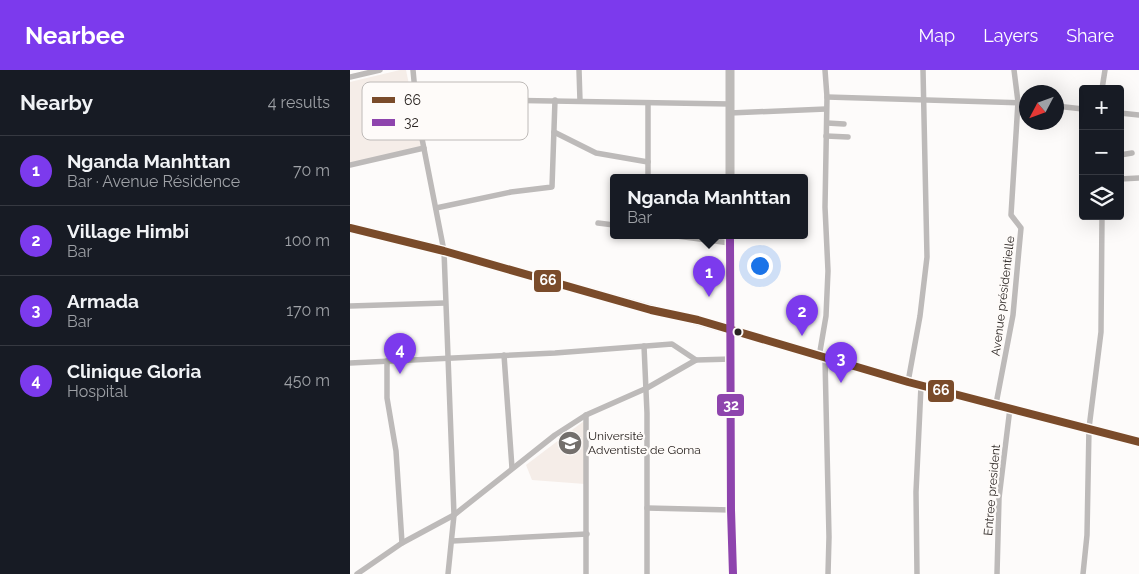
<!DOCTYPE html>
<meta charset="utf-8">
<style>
:root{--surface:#171b24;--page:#20242c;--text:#f1f3f6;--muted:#9ea1a6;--line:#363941;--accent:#7c3aed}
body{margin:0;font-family:Raleway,sans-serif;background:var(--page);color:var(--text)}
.controls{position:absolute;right:15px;top:15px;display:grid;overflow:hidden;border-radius:5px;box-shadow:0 5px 20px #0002}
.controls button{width:45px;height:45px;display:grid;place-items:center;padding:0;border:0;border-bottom:1px solid var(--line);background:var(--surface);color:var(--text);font:25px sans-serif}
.compass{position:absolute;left:669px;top:15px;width:45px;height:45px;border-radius:50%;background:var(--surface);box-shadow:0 5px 20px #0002;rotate:229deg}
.you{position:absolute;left:409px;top:195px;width:18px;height:18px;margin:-12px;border:4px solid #fff;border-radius:50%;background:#1a73e8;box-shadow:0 0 0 8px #1a73e833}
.badge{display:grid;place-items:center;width:32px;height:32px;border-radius:50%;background:var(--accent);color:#fff;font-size:16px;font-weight:700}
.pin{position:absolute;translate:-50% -41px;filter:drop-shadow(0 1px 2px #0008)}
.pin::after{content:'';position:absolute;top:26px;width:18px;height:15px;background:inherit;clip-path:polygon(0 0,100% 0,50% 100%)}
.popup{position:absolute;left:260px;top:104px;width:198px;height:65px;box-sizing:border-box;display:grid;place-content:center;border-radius:5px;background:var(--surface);filter:drop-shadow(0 1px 4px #0005);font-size:16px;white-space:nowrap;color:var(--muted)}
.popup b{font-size:19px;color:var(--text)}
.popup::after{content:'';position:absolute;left:50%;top:100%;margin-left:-10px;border:10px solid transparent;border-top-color:var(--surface)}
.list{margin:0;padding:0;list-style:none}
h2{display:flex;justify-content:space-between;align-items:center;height:65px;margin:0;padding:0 20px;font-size:21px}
h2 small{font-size:16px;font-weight:400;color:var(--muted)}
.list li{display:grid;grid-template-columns:32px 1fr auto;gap:15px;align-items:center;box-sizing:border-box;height:70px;padding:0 20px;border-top:1px solid var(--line)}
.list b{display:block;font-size:19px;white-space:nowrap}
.list p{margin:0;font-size:16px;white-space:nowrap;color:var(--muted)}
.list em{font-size:16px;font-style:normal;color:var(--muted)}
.icon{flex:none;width:28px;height:28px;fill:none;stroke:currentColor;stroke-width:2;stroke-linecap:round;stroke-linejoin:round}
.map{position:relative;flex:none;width:789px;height:504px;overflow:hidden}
header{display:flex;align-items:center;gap:30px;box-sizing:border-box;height:70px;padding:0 25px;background:var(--accent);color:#fff}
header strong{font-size:24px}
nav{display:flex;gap:28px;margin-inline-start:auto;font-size:18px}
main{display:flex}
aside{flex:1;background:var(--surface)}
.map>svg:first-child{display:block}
.built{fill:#f5ede8}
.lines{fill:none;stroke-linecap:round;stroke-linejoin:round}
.minor{stroke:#bdbab9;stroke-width:5.5}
.tertiary{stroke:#bdbab9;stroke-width:7}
.secondary{stroke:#bcbab9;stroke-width:8}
.trunk{stroke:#bdbab8;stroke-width:9}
.bus-1-casing{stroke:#fefbf9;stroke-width:11}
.bus-2-casing{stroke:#fefbf9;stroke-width:11}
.bus-1{stroke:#7a4b2a;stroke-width:8}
.bus-2{stroke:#8e44ad;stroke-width:8}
.bus-dot{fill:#292320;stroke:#fefbf9;stroke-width:2}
.labels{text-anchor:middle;stroke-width:4.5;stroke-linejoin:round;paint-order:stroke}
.street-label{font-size:12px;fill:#292320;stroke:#fefbf9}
.poi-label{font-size:12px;fill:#292320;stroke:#fefbf9;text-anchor:start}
.key{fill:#fefbf9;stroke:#bebab8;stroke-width:1}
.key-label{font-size:14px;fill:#292320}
.line-badge{stroke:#fefbf9;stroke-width:2}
.badge-label{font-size:14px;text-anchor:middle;font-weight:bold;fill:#fff}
</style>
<header>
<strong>Nearbee</strong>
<nav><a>Map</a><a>Layers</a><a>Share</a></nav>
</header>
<main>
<aside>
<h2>Nearby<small>4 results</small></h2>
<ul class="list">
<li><span class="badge">1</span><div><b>Nganda Manhttan</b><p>Bar · Avenue Résidence</p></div><em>70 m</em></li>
<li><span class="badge">2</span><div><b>Village Himbi</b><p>Bar</p></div><em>100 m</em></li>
<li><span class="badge">3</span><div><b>Armada</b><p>Bar</p></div><em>170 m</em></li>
<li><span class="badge">4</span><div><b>Clinique Gloria</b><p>Hospital</p></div><em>450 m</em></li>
</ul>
</aside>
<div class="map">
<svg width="789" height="504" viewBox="0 0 789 504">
<rect width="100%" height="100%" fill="#fdfbfa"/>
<g class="built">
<path d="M 50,0 L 56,0 L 72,77 L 0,93 L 0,12 Z"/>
<path d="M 234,351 L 235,414 L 182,410 L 176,395 Z"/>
</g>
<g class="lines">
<g class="minor">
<path d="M 63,0 L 67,43 L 94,181 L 104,445 L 98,504"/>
<path d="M 229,0 L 230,31"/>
<path d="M 0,7 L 30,0"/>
<path d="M 752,19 L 755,0"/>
<path d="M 477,27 L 676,33"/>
<path d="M 706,36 L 733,39"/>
<path d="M 67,43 L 150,30 L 380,34"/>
<path d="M 380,43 L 476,39"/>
<path d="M 770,43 L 789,45"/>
<path d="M 477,53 L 494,54"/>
<path d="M 204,62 L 246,83 L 298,92"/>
<path d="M 476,66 L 498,67"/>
<path d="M 770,85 L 782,83"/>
<path d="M 0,95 L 74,78"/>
<path d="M 298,108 L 298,33"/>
<path d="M 770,109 L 789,108"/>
<path d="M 86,138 L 161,122 L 202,117 L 205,30"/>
<path d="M 248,153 L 264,155"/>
<path d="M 327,166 L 380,173"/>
<path d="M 0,236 L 95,233"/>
<path d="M 294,276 L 297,343 L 297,504"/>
<path d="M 154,285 L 162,398"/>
<path d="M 469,287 L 476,246 L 478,201 L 475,137 L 477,27 L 475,0"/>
<path d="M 475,289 L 479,467 L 478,504"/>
<path d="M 37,291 L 37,328 L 46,381 L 52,473"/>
<path d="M 0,293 L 205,283 L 322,274 L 346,290"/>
<path d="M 558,312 L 570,246 L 577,187 L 573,0"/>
<path d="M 646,334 L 663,245 L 669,179 L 671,158 L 661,145 L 668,32 L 664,0"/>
<path d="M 236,345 L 236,504"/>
<path d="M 297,438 L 381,440"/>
<path d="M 102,471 L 237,464"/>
<path d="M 7,504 L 52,473 L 104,445 L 205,365 L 236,345 L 297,318 L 346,290 L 382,289"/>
<path d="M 567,504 L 566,422 L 571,316"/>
<path d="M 647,504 L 649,428 L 660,338"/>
<path d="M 733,504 L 737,465 L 739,358 L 751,262 L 752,146"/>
</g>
<path class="tertiary" d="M 382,261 L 558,312 L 789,372"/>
<path class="secondary" d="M 0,158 L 94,181 L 382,261"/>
<g class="trunk">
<path d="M 380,0 L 380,108"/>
<path d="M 380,166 L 381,440 L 383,504"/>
</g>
<g class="bus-1-casing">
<path id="bus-1" d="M 0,158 L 94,181 L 301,240 L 348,250 L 558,312 L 789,372"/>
</g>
<g class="bus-2-casing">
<path id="bus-2" d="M 380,166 L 381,440 L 383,504"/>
</g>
<use href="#bus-1" class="bus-1"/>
<use href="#bus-2" class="bus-2"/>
</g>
<defs>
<g id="university-disc" transform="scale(1.25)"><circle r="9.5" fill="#736f6c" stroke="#fefbf9"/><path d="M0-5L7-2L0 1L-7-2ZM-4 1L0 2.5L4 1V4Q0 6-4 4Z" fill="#fff"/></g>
</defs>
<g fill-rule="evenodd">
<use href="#university-disc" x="220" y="373"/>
</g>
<circle class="bus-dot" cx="388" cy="262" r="4.5"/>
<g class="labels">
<g class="street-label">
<text transform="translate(653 226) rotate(-83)" y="4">Avenue présidentielle</text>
<text transform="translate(642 420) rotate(-85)" y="4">Entree president</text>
</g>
<g class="poi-label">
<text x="238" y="370">Université<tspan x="238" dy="14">Adventiste de Goma</tspan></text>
</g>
</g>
<rect x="12" y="12" width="166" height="58" rx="8" class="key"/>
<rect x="22" y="27" width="23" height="6" fill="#7a4b2a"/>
<rect x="22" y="49" width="23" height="7" fill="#8e44ad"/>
<g class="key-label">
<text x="54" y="35">66</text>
<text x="54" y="57">32</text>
</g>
<g class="line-badge">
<rect x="183" y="199" width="29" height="24" rx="5" fill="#7a4b2a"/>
<rect x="577" y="309" width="28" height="24" rx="5" fill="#7a4b2a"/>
<rect x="366" y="323" width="29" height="24" rx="5" fill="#8e44ad"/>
</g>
<g class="badge-label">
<text x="198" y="215">66</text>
<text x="591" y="325">66</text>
<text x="381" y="340">32</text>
</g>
</svg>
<div class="controls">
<button>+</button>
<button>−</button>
<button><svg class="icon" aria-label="layers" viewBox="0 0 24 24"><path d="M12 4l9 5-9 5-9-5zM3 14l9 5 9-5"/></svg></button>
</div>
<svg class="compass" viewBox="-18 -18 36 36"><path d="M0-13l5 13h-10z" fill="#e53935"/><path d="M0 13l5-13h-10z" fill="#9ea1a6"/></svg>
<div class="you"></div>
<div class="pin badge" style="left:359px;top:227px">1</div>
<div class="popup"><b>Nganda Manhttan</b>Bar</div>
<div class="pin badge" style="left:452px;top:266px">2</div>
<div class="pin badge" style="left:491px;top:313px">3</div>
<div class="pin badge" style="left:50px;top:304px">4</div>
</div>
</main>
